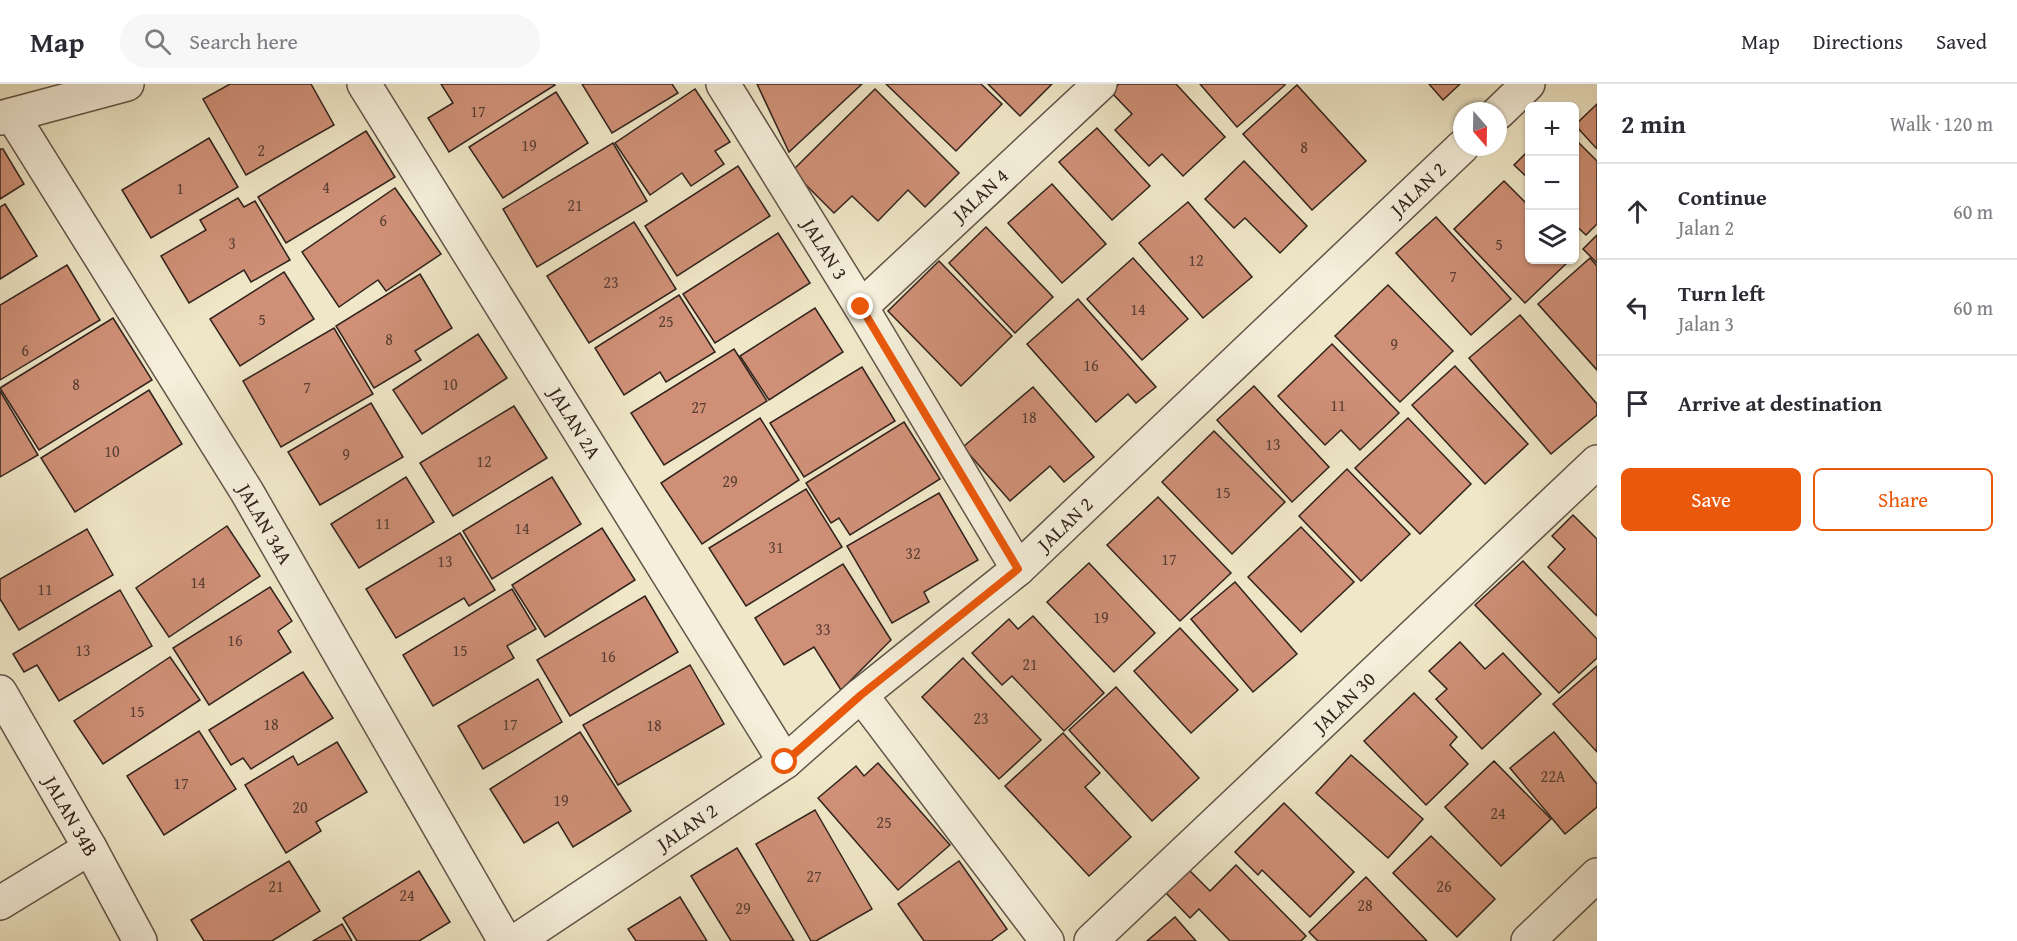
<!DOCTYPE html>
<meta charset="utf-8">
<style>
:root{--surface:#fff;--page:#f7f7f7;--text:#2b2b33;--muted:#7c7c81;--line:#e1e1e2;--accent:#ea580c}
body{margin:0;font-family:"Gentium Book Plus",serif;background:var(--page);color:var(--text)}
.controls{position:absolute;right:18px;top:18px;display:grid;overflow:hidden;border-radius:9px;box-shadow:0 2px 4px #0004}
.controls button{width:54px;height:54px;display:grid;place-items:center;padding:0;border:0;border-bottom:2px solid var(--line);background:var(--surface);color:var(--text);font:30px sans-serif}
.compass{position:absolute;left:1453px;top:18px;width:54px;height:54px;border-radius:50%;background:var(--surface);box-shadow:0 2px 4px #0004;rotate:160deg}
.stop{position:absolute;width:18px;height:18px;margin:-14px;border:4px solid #ea580c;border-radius:50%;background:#fff}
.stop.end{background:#ea580c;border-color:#fff;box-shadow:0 2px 6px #0008}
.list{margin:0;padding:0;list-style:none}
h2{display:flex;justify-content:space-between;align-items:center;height:78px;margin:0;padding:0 24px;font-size:26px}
h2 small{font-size:20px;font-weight:400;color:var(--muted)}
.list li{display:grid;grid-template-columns:39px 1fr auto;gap:18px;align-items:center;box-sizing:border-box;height:96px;padding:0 24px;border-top:2px solid var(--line)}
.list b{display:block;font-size:22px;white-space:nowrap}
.list p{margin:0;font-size:20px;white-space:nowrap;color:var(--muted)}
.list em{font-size:20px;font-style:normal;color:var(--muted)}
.actions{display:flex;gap:12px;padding:18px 24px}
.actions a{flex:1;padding:14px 0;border:2px solid var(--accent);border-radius:9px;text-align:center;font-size:21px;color:var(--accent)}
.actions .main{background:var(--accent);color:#fff}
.icon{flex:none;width:33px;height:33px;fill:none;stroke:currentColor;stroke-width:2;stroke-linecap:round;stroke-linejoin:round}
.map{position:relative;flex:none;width:1597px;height:857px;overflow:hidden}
header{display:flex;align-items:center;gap:36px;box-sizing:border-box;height:84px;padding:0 30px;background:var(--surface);border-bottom:2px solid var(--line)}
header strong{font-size:28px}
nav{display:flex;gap:33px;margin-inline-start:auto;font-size:21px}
.search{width:420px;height:54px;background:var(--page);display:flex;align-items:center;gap:15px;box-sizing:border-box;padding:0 21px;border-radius:33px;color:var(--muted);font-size:22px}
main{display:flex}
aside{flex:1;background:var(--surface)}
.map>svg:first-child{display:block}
.building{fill:#cf9077;stroke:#32231d;stroke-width:1.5}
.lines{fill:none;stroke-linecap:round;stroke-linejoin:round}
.minor-casing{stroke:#615448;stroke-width:36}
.minor{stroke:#f5efdb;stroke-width:33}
.route{stroke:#ea580c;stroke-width:8}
.labels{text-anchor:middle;stroke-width:5;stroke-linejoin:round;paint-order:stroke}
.number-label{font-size:16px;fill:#593e34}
.street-label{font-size:20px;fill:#32231d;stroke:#f5efdb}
</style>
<header>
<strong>Map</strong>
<div class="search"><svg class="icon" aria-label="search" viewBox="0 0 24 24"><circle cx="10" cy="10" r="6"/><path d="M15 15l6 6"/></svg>Search here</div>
<nav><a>Map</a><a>Directions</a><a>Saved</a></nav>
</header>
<main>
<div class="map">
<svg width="1597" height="857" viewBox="0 0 1597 857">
<rect width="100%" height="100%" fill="#efe7c7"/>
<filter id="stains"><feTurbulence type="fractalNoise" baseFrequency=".00333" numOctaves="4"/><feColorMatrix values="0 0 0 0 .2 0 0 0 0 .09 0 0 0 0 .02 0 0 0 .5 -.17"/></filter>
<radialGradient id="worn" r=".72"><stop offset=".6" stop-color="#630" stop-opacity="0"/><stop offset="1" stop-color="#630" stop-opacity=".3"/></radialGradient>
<g class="building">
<path d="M 230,0 L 311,0 L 334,41 L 246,91 L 203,15 Z"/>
<path d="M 441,0 L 554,0 L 555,1 L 449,68 L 428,34 L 453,19 Z"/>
<path d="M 582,0 L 672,0 L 678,9 L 612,49 Z"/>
<path d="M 757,0 L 862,0 L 789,68 Z"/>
<path d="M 886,0 L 981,0 L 1002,20 L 956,67 Z"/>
<path d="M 988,0 L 1052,0 L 1020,32 Z"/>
<path d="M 1119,0 L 1176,0 L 1225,53 L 1183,92 L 1162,70 L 1149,82 L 1115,46 L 1132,30 L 1111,8 Z"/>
<path d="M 1200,0 L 1285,0 L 1285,1 L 1237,43 Z"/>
<path d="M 1429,0 L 1460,0 L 1443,16 Z"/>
<path d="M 1297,1 L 1366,77 L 1312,126 L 1243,50 Z"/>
<path d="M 695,5 L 730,58 L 715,67 L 724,80 L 691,102 L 682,89 L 650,111 L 615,59 Z"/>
<path d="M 875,5 L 959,89 L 925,123 L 908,106 L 878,137 L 852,112 L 834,129 L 792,87 Z"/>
<path d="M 556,8 L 588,59 L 503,114 L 469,63 Z"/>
<path d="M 1597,20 L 1597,65 L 1575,41 Z"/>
<path d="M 1097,44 L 1150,102 L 1112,136 L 1059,78 Z"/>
<path d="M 366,47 L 395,93 L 286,159 L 258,113 Z"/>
<path d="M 209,54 L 238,103 L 151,154 L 122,106 Z"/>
<path d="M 1574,54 L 1597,77 L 1597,140 L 1586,151 L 1574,140 Z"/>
<path d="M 613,59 L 647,117 L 537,183 L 503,125 Z"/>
<path d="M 0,65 L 3,65 L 24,100 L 0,115 Z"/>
<path d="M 1530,65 L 1530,96 L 1514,81 Z"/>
<path d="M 1244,77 L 1307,142 L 1280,169 L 1245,134 L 1234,144 L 1205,115 Z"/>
<path d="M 738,82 L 770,132 L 677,192 L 645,142 Z"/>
<path d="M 1504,97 L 1530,123 L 1530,176 L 1570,176 L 1525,219 L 1454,145 Z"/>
<path d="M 1052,100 L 1106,160 L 1062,199 L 1008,139 Z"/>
<path d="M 395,104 L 441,170 L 386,207 L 378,196 L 339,223 L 302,168 Z"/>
<path d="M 238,114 L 244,123 L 255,117 L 290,176 L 251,198 L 244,186 L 189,219 L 161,172 L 206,146 L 200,136 Z"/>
<path d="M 1188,118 L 1252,193 L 1203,234 L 1139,159 Z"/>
<path d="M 5,120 L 37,172 L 0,195 L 0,123 Z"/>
<path d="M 1436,133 L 1511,215 L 1471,251 L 1396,169 Z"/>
<path d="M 634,138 L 676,205 L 589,259 L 547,192 Z"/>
<path d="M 986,143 L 1053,213 L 1015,249 L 949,179 Z"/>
<path d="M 778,149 L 810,199 L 715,259 L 683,210 Z"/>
<path d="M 1597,151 L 1597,179 L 1583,165 Z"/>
<path d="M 1133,174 L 1188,235 L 1142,276 L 1087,215 Z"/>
<path d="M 1590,174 L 1597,182 L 1597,286 L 1538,220 Z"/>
<path d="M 939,177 L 1012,252 L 961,302 L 888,227 Z"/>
<path d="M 67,181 L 100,236 L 0,296 L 0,221 Z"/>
<path d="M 284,188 L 314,235 L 240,282 L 210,235 Z"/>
<path d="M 420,190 L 452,244 L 415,267 L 421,276 L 374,304 L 336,242 Z"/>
<path d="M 1388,201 L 1453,267 L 1400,318 L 1335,252 Z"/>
<path d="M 679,211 L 715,268 L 666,298 L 660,288 L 624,311 L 595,264 Z"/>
<path d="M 1078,215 L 1156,303 L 1136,319 L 1128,310 L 1096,338 L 1027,260 Z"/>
<path d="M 815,224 L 843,268 L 769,316 L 740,272 Z"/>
<path d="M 1520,231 L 1597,320 L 1597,331 L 1551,370 L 1469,274 Z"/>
<path d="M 113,234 L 152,296 L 39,366 L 0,304 Z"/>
<path d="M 334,244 L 373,310 L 281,363 L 243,297 Z"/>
<path d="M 478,250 L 507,294 L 422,350 L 393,306 Z"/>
<path d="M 1332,260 L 1399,329 L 1360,366 L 1341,346 L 1325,361 L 1278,312 Z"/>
<path d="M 734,265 L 767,317 L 664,381 L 631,329 Z"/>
<path d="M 1455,282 L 1528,360 L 1485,400 L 1412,321 Z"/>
<path d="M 862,283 L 895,337 L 804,393 L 770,339 Z"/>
<path d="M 1254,302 L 1329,383 L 1292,418 L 1217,336 Z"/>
<path d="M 1033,303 L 1094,373 L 1064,398 L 1050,382 L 1010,417 L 963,363 Z"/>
<path d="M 149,306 L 182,360 L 75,428 L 41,374 Z"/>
<path d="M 0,307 L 38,371 L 0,393 Z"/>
<path d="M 371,319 L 403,373 L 320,421 L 288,368 Z"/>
<path d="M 514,322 L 547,374 L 453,432 L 420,379 Z"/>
<path d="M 760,334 L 799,396 L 702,460 L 661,399 Z"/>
<path d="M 1408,334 L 1471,400 L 1420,450 L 1355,384 Z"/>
<path d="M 904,338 L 940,395 L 850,451 L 839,434 L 831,439 L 806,399 Z"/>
<path d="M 1214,347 L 1285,418 L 1232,470 L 1162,398 Z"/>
<path d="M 1347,385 L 1410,450 L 1361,497 L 1299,432 Z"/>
<path d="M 406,393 L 434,438 L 359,484 L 331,440 Z"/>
<path d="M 552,393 L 581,440 L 492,495 L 463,447 Z"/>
<path d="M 806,405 L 842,463 L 746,522 L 709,464 Z"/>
<path d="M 939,409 L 978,476 L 924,508 L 929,518 L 892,539 L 847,462 Z"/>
<path d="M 1158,413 L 1231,489 L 1180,537 L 1107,461 Z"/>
<path d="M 1573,431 L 1597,455 L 1597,532 L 1548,483 L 1565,465 L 1552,452 Z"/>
<path d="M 227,442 L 260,492 L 169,553 L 136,504 Z"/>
<path d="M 1301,443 L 1354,498 L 1301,548 L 1248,493 Z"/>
<path d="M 602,444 L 635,496 L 545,553 L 512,501 Z"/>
<path d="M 87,445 L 113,491 L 19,546 L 0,515 L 0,495 Z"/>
<path d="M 460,449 L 495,506 L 469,522 L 464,514 L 396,554 L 366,505 Z"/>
<path d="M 1523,477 L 1597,555 L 1597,574 L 1559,609 L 1475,521 Z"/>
<path d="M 1089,479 L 1155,549 L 1114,588 L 1047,518 Z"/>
<path d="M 843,480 L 891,556 L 841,606 L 814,563 L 784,581 L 755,534 Z"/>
<path d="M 1235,498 L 1297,570 L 1253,608 L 1191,535 Z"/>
<path d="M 270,503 L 292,537 L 278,547 L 291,568 L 209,621 L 173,564 Z"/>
<path d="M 512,505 L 536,545 L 507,562 L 514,574 L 433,622 L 403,571 Z"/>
<path d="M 120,506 L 152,562 L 59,617 L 37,581 L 24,588 L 13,570 Z"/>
<path d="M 645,512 L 678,568 L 570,632 L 537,576 Z"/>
<path d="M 1033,532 L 1104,609 L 1064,647 L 1012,592 L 1002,601 L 972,569 L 1009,535 L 1018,545 Z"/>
<path d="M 1180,544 L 1238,606 L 1191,649 L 1134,587 Z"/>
<path d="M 1460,558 L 1485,585 L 1503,569 L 1541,610 L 1482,665 L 1436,615 L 1447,605 L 1429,587 Z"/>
<path d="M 170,573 L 200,616 L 103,680 L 74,637 Z"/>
<path d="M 963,574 L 1041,656 L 999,695 L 922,613 Z"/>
<path d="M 690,581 L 724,640 L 618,701 L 583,641 Z"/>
<path d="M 1597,582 L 1597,668 L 1553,620 Z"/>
<path d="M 303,588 L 333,634 L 251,685 L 243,674 L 231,681 L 209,646 Z"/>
<path d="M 538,595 L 562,638 L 483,685 L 458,642 Z"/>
<path d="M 1116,603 L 1199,694 L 1152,737 L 1069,646 Z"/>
<path d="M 1414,609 L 1457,653 L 1450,661 L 1468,680 L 1426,721 L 1364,657 Z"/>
<path d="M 199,647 L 236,705 L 164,751 L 127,692 Z"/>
<path d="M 580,648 L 631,727 L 573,763 L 558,738 L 524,759 L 490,705 Z"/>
<path d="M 1554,648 L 1597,700 L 1597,723 L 1565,750 L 1510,684 Z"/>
<path d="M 1063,649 L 1100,689 L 1085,703 L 1131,753 L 1089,792 L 1005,702 Z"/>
<path d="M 337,658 L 367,708 L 316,738 L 321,747 L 286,769 L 245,701 L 293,672 L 298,681 Z"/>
<path d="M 1351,671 L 1423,735 L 1388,774 L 1316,709 Z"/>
<path d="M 1494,677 L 1551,735 L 1501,782 L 1445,723 Z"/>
<path d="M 878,679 L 950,761 L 898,806 L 818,714 L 856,682 L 864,692 Z"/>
<path d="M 1284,719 L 1354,788 L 1310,833 L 1262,786 L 1258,791 L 1235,768 Z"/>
<path d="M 815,726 L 872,825 L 816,857 L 811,857 L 756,760 Z"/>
<path d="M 1431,752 L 1495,815 L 1457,853 L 1393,789 Z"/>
<path d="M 737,764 L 794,857 L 731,857 L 691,792 Z"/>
<path d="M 289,777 L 320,827 L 272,857 L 204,857 L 191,836 Z"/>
<path d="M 959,777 L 1007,845 L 991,857 L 924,857 L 898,820 Z"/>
<path d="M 1236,781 L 1306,852 L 1301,857 L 1230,857 L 1199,825 L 1190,834 L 1166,809 L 1189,786 L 1210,807 Z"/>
<path d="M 419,787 L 450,838 L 419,857 L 357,857 L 343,834 Z"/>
<path d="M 1366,793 L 1427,857 L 1318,857 L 1309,848 Z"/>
<path d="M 680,813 L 707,857 L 636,857 L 628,845 Z"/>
<path d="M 1175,833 L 1196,857 L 1147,857 Z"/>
<path d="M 342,840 L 352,857 L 313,857 Z"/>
</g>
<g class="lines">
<g class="minor-casing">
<g id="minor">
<path d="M 364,0 L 785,678"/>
<path d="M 723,0 L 861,223 L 1018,485"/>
<path d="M 1498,29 L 1528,0"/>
<path d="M 12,31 L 247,408 L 505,857"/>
<path d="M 0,34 L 127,0"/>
<path d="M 861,223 L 1100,0"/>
<path d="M 0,608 L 90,764 L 140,857"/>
<path d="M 861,611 L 1047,857"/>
<path d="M 0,819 L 90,764"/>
<path d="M 516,857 L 785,678 L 861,611 L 1018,485 L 1462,63"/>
<path d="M 1091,857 L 1597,378"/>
<path d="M 1528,857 L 1597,791"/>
</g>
</g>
<use href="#minor" class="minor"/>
</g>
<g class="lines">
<path class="route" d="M 785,678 L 861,611 L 1018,485 L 861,223"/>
</g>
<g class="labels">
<g class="number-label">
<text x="478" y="33">17</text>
<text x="529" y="67">19</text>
<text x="1304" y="69">8</text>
<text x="261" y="72">2</text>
<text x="326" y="109">4</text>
<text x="180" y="110">1</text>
<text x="575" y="127">21</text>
<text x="383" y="142">6</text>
<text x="232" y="165">3</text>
<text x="1499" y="166">5</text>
<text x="1196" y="182">12</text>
<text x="1453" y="198">7</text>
<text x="611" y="204">23</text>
<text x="1138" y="231">14</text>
<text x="262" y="241">5</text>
<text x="666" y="243">25</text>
<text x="389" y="261">8</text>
<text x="1394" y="266">9</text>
<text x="25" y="272">6</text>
<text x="1091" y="287">16</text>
<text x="76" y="306">8</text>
<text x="450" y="306">10</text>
<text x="307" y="309">7</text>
<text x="1338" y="327">11</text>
<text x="699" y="329">27</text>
<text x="1029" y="339">18</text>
<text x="1273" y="366">13</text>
<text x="112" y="373">10</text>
<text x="346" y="376">9</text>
<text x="484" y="383">12</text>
<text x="730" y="403">29</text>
<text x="1223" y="414">15</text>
<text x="383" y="445">11</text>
<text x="522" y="450">14</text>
<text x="776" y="469">31</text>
<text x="913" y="475">32</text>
<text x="1169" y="481">17</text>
<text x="445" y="483">13</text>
<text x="198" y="504">14</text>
<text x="45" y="511">11</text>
<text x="1101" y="539">19</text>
<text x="823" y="551">33</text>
<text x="235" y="562">16</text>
<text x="83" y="572">13</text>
<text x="460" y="572">15</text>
<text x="608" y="578">16</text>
<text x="1030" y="586">21</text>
<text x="137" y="633">15</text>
<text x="981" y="640">23</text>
<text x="271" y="646">18</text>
<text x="510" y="646">17</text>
<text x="654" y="647">18</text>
<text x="1553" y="698">22A</text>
<text x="181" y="705">17</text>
<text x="561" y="722">19</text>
<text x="300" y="729">20</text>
<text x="1498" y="735">24</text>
<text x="884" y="744">25</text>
<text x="814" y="798">27</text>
<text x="276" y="808">21</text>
<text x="1444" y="808">26</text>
<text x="407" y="817">24</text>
<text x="1365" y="827">28</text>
<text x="743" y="830">29</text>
</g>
<g class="street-label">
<text transform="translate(1418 105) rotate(-44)" y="7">JALAN 2</text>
<text transform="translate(980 111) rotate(-43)" y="7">JALAN 4</text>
<text transform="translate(825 165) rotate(58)" y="7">JALAN 3</text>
<text transform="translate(575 339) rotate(58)" y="7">JALAN 2A</text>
<text transform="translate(265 440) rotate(60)" y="7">JALAN 34A</text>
<text transform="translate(1065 440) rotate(-44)" y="7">JALAN 2</text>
<text transform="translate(1344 618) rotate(-44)" y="7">JALAN 30</text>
<text transform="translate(71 732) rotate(60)" y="7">JALAN 34B</text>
<text transform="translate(687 743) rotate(-34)" y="7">JALAN 2</text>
</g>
</g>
<rect width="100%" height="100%" filter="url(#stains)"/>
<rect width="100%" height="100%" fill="url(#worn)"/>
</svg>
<div class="controls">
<button>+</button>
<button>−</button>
<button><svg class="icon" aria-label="layers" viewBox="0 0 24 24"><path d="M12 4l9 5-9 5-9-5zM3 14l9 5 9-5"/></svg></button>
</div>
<svg class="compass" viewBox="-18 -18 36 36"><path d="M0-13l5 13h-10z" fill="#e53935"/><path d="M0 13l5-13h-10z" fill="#7c7c81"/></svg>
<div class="stop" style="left:785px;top:678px"></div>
<div class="stop end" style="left:861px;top:223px"></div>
</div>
<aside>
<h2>2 min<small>Walk · 120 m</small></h2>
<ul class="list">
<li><svg class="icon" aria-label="ahead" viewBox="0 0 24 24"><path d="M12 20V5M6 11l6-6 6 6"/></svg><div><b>Continue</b><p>Jalan 2</p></div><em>60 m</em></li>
<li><svg class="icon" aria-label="left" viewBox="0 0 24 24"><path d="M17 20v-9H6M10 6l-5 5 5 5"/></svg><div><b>Turn left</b><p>Jalan 3</p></div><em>60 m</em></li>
<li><svg class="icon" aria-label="arrive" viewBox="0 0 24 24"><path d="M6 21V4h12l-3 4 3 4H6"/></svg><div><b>Arrive at destination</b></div></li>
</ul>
<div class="actions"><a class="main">Save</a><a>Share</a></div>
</aside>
</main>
